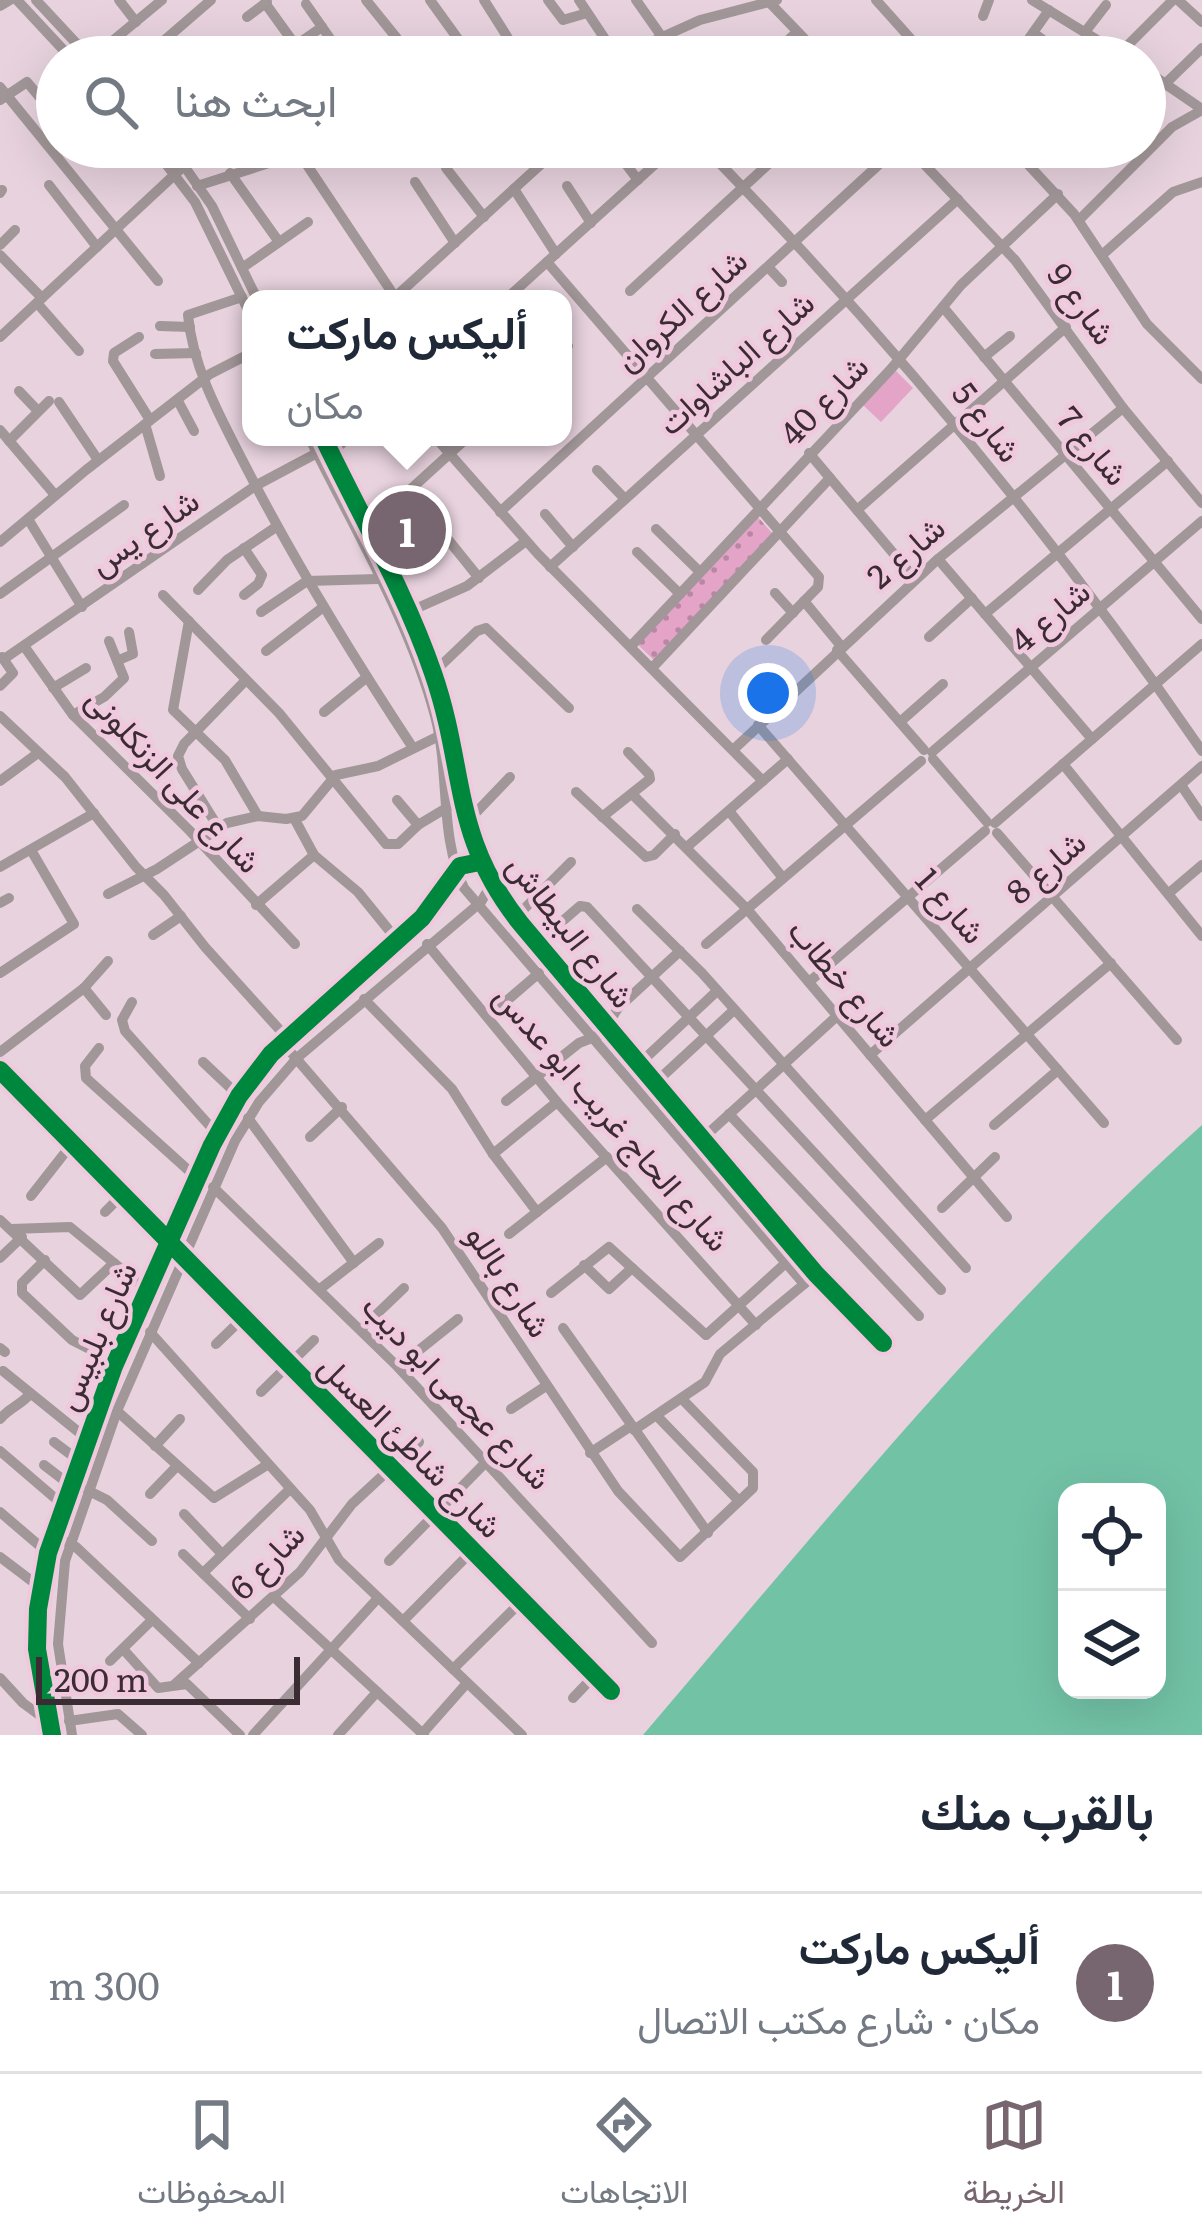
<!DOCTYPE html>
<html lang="ar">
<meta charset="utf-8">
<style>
:root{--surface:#fff;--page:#f6f6f7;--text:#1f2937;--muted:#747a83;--line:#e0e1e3;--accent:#77666f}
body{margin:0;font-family:Literata,Vazirmatn,serif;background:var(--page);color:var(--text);direction:rtl}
.controls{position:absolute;right:36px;bottom:36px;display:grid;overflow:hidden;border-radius:24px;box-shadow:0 12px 48px #0002}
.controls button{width:108px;height:108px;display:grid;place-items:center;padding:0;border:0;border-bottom:3px solid var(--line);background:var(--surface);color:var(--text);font:60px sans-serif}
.scale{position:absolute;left:36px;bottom:30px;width:264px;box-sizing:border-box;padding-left:12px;border:6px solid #3b2c34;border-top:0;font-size:33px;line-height:42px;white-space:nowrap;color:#3b2c34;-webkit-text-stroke:9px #f0c9de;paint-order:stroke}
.you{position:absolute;left:768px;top:693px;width:42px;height:42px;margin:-30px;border:9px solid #fff;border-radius:50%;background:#1a73e8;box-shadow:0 0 0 18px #1a73e833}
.badge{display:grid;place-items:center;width:78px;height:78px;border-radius:50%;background:var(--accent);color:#fff;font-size:39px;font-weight:700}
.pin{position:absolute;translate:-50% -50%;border:6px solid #fff;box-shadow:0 3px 12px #0006}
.popup{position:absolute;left:242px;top:290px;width:330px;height:156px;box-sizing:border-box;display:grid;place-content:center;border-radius:24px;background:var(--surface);filter:drop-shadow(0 3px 9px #0005);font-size:39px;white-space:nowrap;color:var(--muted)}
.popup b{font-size:45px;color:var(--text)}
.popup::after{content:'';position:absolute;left:50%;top:100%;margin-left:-24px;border:24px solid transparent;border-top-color:var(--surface)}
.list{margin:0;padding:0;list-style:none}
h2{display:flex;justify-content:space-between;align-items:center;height:156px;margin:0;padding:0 48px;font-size:51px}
h2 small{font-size:39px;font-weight:400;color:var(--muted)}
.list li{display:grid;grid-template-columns:78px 1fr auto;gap:36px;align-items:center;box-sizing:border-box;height:180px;padding:0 48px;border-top:3px solid var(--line)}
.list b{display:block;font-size:45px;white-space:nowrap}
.list p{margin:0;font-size:39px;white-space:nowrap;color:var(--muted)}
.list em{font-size:39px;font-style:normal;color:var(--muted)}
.icon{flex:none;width:66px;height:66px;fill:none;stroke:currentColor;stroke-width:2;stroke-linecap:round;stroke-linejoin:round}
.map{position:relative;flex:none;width:1202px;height:1735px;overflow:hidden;direction:ltr}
.search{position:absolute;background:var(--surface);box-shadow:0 12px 48px #0002;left:36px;right:36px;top:36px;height:132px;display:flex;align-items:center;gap:30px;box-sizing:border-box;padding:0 42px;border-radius:66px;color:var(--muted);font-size:45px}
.sheet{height:336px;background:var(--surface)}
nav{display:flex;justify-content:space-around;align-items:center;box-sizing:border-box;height:168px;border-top:3px solid var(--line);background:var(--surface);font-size:33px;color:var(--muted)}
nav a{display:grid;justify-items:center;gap:6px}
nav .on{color:var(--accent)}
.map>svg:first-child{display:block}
.grass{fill:url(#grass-dots)}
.pitch{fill:#e3a4c8}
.water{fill:#72c2a6;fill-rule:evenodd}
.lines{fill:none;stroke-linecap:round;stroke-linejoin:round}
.street{stroke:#a19698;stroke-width:10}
.cycleway-casing{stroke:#f0c9de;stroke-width:26}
.cycleway{stroke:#00873e;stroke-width:18}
.labels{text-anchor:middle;stroke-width:9;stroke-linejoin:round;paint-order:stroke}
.street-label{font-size:33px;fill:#3b2c34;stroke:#f0c9de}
</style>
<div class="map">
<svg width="1202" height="1735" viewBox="0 0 1202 1735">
<defs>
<pattern id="grass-dots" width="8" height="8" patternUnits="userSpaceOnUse" patternTransform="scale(3)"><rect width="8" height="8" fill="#e3a4c8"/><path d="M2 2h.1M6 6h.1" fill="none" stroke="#b986a3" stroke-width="1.8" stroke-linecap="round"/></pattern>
</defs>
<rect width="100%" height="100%" fill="#e7d2dd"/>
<path class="grass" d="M 756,515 L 773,534 L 655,661 L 637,644 Z"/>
<path class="pitch" d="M 896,371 L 913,388 L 881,422 L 863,405 Z"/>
<path class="water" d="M 1202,1125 L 1202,1735 L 643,1735 C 822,1526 996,1309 1202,1125 ZM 1067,1492 L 1157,1492 L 1157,1690 L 1067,1690 Z"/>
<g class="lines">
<g class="street">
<path d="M 17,0 L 70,57"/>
<path d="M 36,0 L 89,57"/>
<path d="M 119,0 L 136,22"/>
<path d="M 366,0 L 412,57"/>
<path d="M 430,0 L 471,57"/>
<path d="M 484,0 L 520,57"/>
<path d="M 548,0 L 563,20 L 587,13"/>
<path d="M 579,0 L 617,57"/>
<path d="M 636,0 L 662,37"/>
<path d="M 876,0 L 927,57"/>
<path d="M 1032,0 L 1125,57"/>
<path d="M 1178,0 L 1202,22"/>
<path d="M 769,2 L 822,57"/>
<path d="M 265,3 L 304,57"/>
<path d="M 306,4 L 336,47 L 328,57"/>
<path d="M 0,6 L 10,0"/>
<path d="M 983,16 L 989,0"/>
<path d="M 247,17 L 267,2"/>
<path d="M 1085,32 L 1106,5"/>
<path d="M 1035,34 L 1067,57"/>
<path d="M 296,45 L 322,27"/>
<path d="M 1119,54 L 1173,0"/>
<path d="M 93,57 L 162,0"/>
<path d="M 145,57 L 211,0"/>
<path d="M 618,57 L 700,20 L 777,0"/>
<path d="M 770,57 L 797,32"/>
<path d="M 1016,57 L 1049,10"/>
<path d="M 1145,70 L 1202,109"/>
<path d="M 1166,83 L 1202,48"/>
<path d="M 0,87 L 158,281"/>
<path d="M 0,100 L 27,82 L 57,118"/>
<path d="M 113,147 L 123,156 L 136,147"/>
<path d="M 153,147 L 195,202 L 251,316"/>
<path d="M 171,147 L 212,206 L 257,299"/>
<path d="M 241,147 L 254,166"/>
<path d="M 363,147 L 375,163"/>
<path d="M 613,147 L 638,180"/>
<path d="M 704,147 C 886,334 1054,535 1202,751"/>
<path d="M 757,147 L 771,162"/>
<path d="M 908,147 L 1015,260 L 1123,408 L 1202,503"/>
<path d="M 1012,147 L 1074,214 L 1147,324 L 1202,379"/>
<path d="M 299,153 L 395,297"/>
<path d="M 446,168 L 484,217"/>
<path d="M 230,173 L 279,242"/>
<path d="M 415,182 L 455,243"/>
<path d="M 49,185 L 97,247"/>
<path d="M 197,186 L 319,147"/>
<path d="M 567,186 L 591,223"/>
<path d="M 514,189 L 556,254"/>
<path d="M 0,193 L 2,190"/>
<path d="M 1079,220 L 1172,127 L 1202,110"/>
<path d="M 0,245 L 15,230"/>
<path d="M 0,255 L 42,298"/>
<path d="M 1102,255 L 1173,192 L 1202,182"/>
<path d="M 547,262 L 819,577 L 818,587 L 766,640"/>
<path d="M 768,267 L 782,282"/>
<path d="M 242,268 L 308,222"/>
<path d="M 630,291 L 787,147"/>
<path d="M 242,297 L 188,315 C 193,370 222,420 247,469 C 297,566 353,657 413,748"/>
<path d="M 393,299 L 560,147"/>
<path d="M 506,299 L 674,147"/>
<path d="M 37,303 L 79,351"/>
<path d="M 943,307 L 1202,619"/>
<path d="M 160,326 L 190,327"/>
<path d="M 0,337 L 185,165"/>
<path d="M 139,337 L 114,353 L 113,361 L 150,420"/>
<path d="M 563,350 L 568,346"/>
<path d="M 155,354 L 196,353"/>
<path d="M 984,357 L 1010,336"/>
<path d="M 19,391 L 38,411"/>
<path d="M 178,401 L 194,431"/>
<path d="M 59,402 L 98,460"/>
<path d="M 145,424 L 160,476"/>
<path d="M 0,430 L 55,495"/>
<path d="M 309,437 C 352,525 410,621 435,716 C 450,771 439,836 464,888 L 804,1284"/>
<path d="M 323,437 C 360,515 405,591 433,673 C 467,771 450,835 521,924 L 816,1274 L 883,1343"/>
<path d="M 435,437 L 538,554 L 763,781"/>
<path d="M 9,441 L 49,401"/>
<path d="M 331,453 L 349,437"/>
<path d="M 809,453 L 915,579"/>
<path d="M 597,470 L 625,499"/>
<path d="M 409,491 L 479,578"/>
<path d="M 857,510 L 1066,327"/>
<path d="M 500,512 L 898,147"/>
<path d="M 545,514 L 573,547"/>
<path d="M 28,519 L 82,607"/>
<path d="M 367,529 L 468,437"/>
<path d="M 656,529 L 700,572"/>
<path d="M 0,542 L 86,470 L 210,374 L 251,353"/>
<path d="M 637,552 L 680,594"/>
<path d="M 938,559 L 1092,739"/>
<path d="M 550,567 L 958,199"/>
<path d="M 198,590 L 227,560 L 276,527"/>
<path d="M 775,593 L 793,613"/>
<path d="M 0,594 L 124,505"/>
<path d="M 163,595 L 279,713 L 386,844 L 398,844 L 418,825 L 448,807"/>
<path d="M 244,595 L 258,584 L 262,575 L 244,548"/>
<path d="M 804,601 L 841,646"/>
<path d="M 261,612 L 307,581 L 378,579"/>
<path d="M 406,613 L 467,586 L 526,541"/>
<path d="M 985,614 L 1168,461"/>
<path d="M 189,621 L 173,710 L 225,760 L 258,816"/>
<path d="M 929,637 L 972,598"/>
<path d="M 632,645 L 891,369 L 961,285 L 1058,194"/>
<path d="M 24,646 L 73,715 L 190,831 L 295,944"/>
<path d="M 837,650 L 924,750"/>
<path d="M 266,651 L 322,608"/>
<path d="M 4,659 L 255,486 L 317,453"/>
<path d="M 119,660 L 133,654 L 129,632"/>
<path d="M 653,667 L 830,478"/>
<path d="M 433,673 L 477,631 L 486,628 L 569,708"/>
<path d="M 0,686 L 13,673 L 2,657"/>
<path d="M 53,688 L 86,668"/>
<path d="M 324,712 L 367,677"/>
<path d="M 73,715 L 104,697 L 124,678 L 109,641"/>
<path d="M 0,716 L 65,777 L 136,867 L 164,895 L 205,947 L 287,1038"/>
<path d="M 900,722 L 943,684"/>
<path d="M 758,725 L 1104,1123"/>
<path d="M 734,749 L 938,559 L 1123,408"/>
<path d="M 932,752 L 1202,521"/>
<path d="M 933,759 L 987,822"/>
<path d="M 1063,764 L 1202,936"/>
<path d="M 0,781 L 38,753"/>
<path d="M 1181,785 L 1202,816"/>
<path d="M 576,792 L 646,857 L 654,855 L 675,834"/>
<path d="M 632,794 L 747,909 L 1007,1217"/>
<path d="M 397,800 L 418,825"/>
<path d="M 729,811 L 783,878"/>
<path d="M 602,817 L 650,779 L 649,774 L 628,752"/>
<path d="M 294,818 L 314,855 L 358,892 L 397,940"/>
<path d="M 466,823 L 510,777"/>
<path d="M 995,823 L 1202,644"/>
<path d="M 218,827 L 182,769 L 178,756 L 184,744 L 246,680"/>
<path d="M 997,833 L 1177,1040"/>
<path d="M 688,846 L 788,759"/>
<path d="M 0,867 L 94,813"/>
<path d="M 1169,893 L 1202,865"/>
<path d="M 108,894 L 157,869 L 227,823 L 258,816 L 286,819 L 302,816 L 336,775 L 378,766 L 445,733"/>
<path d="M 0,903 L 9,898"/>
<path d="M 256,905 L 314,855"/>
<path d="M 637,909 L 702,973 L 966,1268"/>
<path d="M 515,918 L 571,862"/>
<path d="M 153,935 L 181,916"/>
<path d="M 537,943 L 580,906 L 587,907 L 941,1290"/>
<path d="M 427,944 L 557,1102 L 756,1325"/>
<path d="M 706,944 L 921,761"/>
<path d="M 0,973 L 74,924 L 31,850"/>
<path d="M 809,982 L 985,831"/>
<path d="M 84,988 L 106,1015"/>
<path d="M 364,999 L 452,1089 L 493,1154 L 537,1212"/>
<path d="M 132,1002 L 122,1020 L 125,1031 L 217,1134"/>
<path d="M 489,1016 L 539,973"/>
<path d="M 282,1042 L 442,1228 L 618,1491 L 680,1557 L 753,1488 L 753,1472 L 683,1400"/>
<path d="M 99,1048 L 85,1066 L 86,1078 L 197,1178"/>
<path d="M 0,1052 L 84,988 L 108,961"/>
<path d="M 870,1055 L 1202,766"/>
<path d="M 203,1062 L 239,1096"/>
<path d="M 639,1064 L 717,991"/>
<path d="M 0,1070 L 611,1691"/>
<path d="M 655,1083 L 734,1010"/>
<path d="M 506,1101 L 579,1043 L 602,1034 L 618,1008 L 680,951"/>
<path d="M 729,1114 L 919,1316"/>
<path d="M 248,1118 L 354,1263"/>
<path d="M 925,1120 L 1111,963"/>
<path d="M 994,1125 L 1058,1070"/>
<path d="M 310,1137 L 342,1107"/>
<path d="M 702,1139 L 837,1016"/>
<path d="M 493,1154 L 557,1102"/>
<path d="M 213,1187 L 398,1367 L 652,1643"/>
<path d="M 31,1196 L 71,1145"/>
<path d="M 942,1208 L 995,1157"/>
<path d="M 105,1212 L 122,1195"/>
<path d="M 0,1220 L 80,1295 L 114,1263"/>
<path d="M 11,1229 L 70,1227 L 147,1290"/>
<path d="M 509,1234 L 607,1157"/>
<path d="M 0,1258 L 22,1237"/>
<path d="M 45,1260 L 22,1283 L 22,1293 L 72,1340 L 115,1362"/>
<path d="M 584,1265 L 609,1289 L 632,1268"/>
<path d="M 320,1289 L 379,1243"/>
<path d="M 551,1293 L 609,1247 L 706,1335"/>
<path d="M 563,1328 L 708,1533"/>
<path d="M 361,1329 L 404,1288"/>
<path d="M 150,1332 L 310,1510 L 339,1560 L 522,1735"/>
<path d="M 706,1335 L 788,1261"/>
<path d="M 216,1344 L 242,1319"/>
<path d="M 0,1348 L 5,1352"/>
<path d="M 398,1367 L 458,1319"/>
<path d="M 3,1371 L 86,1438"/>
<path d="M 261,1392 L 314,1340"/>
<path d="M 511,1409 L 546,1386"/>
<path d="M 117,1411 L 214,1498 L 267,1465"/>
<path d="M 658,1417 L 739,1501"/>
<path d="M 0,1419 C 10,1407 21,1405 30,1394"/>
<path d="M 634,1430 L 705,1382 L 720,1354 L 809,1280"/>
<path d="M 54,1442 L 78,1460"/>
<path d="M 155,1446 L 180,1419"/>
<path d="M 0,1451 L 63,1505"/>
<path d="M 590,1453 L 631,1426"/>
<path d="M 44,1465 L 70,1485"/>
<path d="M 87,1490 L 107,1500 L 152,1541"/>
<path d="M 150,1494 L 177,1466"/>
<path d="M 0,1512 L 48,1553"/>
<path d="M 184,1514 L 222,1554"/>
<path d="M 53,1535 L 76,1547 L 199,1663"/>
<path d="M 183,1554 L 250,1619"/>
<path d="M 0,1557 L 41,1588"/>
<path d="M 389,1561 L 487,1461"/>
<path d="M 203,1573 L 289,1490"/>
<path d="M 274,1597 L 424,1735"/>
<path d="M 403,1621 L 472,1551"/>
<path d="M 123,1649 L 158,1688 L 187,1684 L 240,1735"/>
<path d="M 110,1661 L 152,1620"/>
<path d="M 453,1669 L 522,1601"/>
<path d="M 0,1678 L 23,1703 L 49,1722"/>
<path d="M 175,1684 L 300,1572 L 352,1504 L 419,1442"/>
<path d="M 573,1698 L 595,1675"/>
<path d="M 69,1721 L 118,1714 L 142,1735"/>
<path d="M 52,1735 L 37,1649 L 38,1609 L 48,1553 L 114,1366 L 212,1145 L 239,1096 L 271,1054 L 422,918 L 460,866 L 480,862"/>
<path d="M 72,1735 L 58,1644 L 65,1561 L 117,1411 L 235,1141 L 259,1102 L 297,1058 L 481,902 L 492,883"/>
<path d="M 253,1735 L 378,1598"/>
<path d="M 338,1735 L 377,1692"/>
<path d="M 421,1735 L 467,1683"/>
</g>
<g class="cycleway-casing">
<g id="cycleway">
<path d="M 323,437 C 360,515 405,591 433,673 C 467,771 450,835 521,924 L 816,1274 L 883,1343"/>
<path d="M 0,1070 L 611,1691"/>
<path d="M 52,1735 L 37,1649 L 38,1609 L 48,1553 L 114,1366 L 212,1145 L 239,1096 L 271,1054 L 422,918 L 460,866 L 480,862"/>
</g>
</g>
<use href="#cycleway" class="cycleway"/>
</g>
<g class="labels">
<g class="street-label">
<text transform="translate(1082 304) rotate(54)" y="12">شارع 9</text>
<text transform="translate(681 310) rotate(-42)" y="12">شارع الكروان</text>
<text transform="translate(736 363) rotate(-42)" y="12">شارع الباشاوات</text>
<text transform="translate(824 400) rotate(-46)" y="12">شارع 40</text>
<text transform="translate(987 422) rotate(53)" y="12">شارع 5</text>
<text transform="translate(1093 446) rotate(50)" y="12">شارع 7</text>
<text transform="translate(144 532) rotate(-35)" y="12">شارع يس</text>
<text transform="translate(906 552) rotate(-41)" y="12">شارع 2</text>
<text transform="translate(1050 616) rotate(-40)" y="12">شارع 4</text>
<text transform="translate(174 780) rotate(47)" y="12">شارع على الزنكلونى</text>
<text transform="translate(1046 867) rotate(-41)" y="12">شارع 8</text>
<text transform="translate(951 906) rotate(49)" y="12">شارع 1</text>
<text transform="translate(571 931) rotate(52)" y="12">شارع البيطاش</text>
<text transform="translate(845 983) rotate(50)" y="12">شارع خطاب</text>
<text transform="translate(612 1118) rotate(49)" y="12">شارع الحاج غريب ابو عدس</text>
<text transform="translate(509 1281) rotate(57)" y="12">شارع باللو</text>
<text transform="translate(96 1336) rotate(-67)" y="12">شارع بلبيس</text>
<text transform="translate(457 1392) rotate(46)" y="12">شارع عجمى ابو ديب</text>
<text transform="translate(411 1446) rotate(45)" y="12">شارع شاطئ العسل</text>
<text transform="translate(267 1561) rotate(-46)" y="12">شارع 6</text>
</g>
</g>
</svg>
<div class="controls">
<button><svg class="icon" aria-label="locate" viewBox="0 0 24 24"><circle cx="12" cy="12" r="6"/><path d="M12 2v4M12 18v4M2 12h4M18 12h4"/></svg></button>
<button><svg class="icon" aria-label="layers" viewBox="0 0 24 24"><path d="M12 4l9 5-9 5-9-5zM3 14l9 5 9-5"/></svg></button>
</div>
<div class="scale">200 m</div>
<div class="you"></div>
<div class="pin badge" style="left:407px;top:530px">1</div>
<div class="popup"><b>أليكس ماركت</b>مكان</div>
<div class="search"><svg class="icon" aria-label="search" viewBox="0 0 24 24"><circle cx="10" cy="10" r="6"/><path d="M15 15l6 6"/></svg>ابحث هنا</div>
</div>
<section class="sheet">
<h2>بالقرب منك<small></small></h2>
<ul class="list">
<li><span class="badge">1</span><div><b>أليكس ماركت</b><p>مكان · شارع مكتب الاتصال</p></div><em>300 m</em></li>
</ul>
</section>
<nav>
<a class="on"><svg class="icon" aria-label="map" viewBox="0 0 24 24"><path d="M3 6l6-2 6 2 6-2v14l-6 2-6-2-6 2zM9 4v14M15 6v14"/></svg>الخريطة</a>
<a><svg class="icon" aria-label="directions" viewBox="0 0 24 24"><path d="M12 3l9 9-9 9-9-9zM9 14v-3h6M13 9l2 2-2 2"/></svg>الاتجاهات</a>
<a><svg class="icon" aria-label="saved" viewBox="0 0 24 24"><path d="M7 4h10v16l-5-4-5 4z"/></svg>المحفوظات</a>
</nav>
